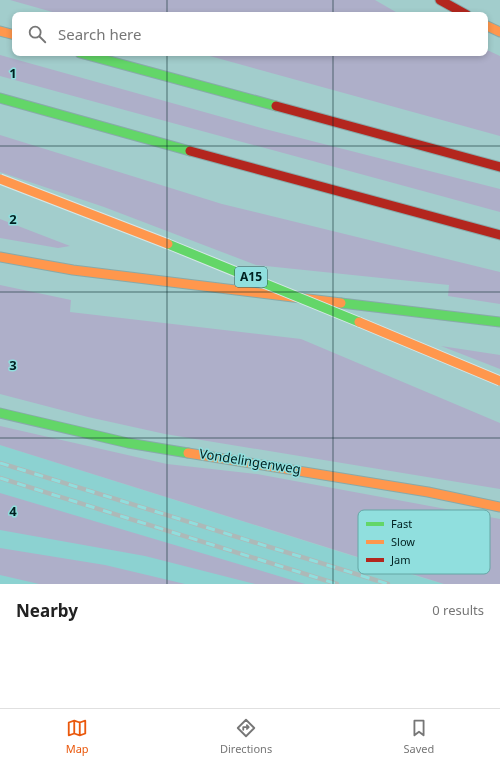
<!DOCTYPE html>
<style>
:root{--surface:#fff;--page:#f2f2f2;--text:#222;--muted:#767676;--line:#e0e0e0;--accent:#ea580c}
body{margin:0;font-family:"Noto Sans",sans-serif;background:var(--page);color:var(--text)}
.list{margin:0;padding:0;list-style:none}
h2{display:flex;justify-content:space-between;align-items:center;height:52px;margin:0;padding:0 16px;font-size:17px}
h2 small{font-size:13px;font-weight:400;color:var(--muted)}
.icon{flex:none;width:22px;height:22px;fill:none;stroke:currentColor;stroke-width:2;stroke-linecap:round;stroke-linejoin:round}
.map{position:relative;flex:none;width:500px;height:584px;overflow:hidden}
.search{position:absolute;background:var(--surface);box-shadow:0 2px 6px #0003;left:12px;right:12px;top:12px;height:44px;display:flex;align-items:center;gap:10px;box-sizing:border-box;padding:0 14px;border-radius:8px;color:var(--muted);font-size:15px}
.sheet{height:124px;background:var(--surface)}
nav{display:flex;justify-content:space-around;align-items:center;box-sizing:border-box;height:56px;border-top:1px solid var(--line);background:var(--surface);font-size:11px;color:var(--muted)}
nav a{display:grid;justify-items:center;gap:2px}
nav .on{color:var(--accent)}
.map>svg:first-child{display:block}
.built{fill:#8cd2d1}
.green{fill:#aeafc9}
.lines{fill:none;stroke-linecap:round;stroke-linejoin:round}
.fast-casing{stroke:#8aa;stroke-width:11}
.slow-casing{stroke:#8aa;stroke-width:11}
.jam-casing{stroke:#8aa;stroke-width:11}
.fast{stroke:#63d668;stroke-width:9}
.slow{stroke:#ff974d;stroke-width:9}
.jam{stroke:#b3261e;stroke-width:9}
.rail-casing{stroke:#adb9b8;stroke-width:4.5}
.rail{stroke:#90dfde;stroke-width:3;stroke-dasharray:9;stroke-linecap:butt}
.fast-bridge-casing{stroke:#d5e8e8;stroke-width:11;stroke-linecap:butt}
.slow-bridge-casing{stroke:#d5e8e8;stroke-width:11;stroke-linecap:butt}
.fast-bridge{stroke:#63d668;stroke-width:9}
.slow-bridge{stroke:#ff974d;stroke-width:9}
.grid{fill:none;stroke:#002020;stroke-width:1;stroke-opacity:0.55}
.labels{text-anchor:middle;stroke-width:3;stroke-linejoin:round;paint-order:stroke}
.shield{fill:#90dfde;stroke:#2b5959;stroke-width:1}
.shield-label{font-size:12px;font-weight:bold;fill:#002020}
.street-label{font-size:13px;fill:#002020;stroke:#90dfde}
.key{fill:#90dfde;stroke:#65a6a5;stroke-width:1}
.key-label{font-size:11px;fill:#002020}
.grid-label{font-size:13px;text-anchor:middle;font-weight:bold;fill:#002020;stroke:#90dfde;stroke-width:3;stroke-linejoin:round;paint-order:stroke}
</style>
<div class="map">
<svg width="500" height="584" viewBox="0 0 500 584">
<rect width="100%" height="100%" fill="#a2cdcc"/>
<path class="built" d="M 0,445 L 416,576 L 444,584 L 0,584 Z"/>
<g class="green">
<path d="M 10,0 L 375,0 L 401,15 L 63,15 Z"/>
<path d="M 485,49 L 500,56 L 500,136 L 199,53 L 467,53 L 473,56 L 476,53 L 485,53 Z"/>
<path d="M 0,55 L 265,129 L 500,189 L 500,212 L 0,76 Z"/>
<path d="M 0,135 L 222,204 L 500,272 L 500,304 L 448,296 L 449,285 L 256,265 L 104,207 L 0,172 Z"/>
<path d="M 0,219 L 70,246 L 58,248 L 0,238 Z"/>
<path d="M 0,285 L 71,300 L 70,312 L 301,339 L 500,423 L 500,489 L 165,434 L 88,417 L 0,394 Z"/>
<path d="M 441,346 L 500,355 L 500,369 Z"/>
<path d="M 0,426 L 167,464 L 257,474 L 500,519 L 500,584 L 444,584 L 0,445 Z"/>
<path d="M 0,493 L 262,571 L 305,584 L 255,584 L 145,556 L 0,530 Z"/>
<path d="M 0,548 L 105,565 L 185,584 L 39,584 L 0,575 Z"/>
</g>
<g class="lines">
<g class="fast-casing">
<g id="fast">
<path d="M 80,53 L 276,106"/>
<path d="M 0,98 L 190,151"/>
<path d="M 341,303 L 500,322"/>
<path d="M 0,413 L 128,443 L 188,453"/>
</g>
</g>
<g class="slow-casing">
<g id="slow">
<path d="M 485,25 L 500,32"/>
<path d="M 0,31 L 15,35"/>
<path d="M 0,257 L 73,270 L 341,303"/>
<path d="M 188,453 L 428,492 L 500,507"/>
</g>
</g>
<g class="jam-casing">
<g id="jam">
<path d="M 440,0 L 467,15"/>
<path d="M 276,106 L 500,167"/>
<path d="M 190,151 L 500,235"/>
</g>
</g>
<use href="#fast" class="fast"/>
<use href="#slow" class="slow"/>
<use href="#jam" class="jam"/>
<g class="rail-casing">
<g id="rail">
<path d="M 0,463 L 388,584"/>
<path d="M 0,478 L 337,584"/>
</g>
</g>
<use href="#rail" class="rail"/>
<g class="fast-bridge-casing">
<path id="fast-bridge" d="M 168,244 L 359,322"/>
</g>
<g class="slow-bridge-casing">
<g id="slow-bridge">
<path d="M 0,179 L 168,244"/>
<path d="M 359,322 L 500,381"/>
</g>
</g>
<use href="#fast-bridge" class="fast-bridge"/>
<use href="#slow-bridge" class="slow-bridge"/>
</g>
<path class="grid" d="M 167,0 L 167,15M 333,0 L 333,15M 167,53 L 167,584M 333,53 L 333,584M 0,146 L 500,146M 0,292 L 500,292M 0,438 L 500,438"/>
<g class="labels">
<rect class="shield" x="235" y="267" width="32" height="20" rx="3"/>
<g class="shield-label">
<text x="251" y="281">A15</text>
</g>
<g class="street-label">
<text transform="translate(250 461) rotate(9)" y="5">Vondelingenweg</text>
</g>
</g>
<rect x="358" y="510" width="132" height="64" rx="6" class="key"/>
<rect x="366" y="522" width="18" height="4" fill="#63d668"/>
<rect x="366" y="540" width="18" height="4" fill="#ff974d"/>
<rect x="366" y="558" width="18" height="4" fill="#b3261e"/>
<g class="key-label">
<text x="391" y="528">Fast</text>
<text x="391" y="546">Slow</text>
<text x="391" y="564">Jam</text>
</g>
<g class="grid-label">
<text x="13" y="78">1</text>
<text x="13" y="224">2</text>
<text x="13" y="370">3</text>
<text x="13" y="516">4</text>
</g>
</svg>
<div class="search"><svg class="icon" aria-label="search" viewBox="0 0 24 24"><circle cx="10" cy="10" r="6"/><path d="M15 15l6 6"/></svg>Search here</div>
</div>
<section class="sheet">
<h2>Nearby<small>0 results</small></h2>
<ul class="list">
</ul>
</section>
<nav>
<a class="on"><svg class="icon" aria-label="map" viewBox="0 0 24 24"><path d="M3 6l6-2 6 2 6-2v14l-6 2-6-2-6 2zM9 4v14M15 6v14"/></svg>Map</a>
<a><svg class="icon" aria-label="directions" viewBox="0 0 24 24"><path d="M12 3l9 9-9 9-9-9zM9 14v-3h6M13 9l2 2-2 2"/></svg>Directions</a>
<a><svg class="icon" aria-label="saved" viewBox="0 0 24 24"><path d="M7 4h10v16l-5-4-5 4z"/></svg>Saved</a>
</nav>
